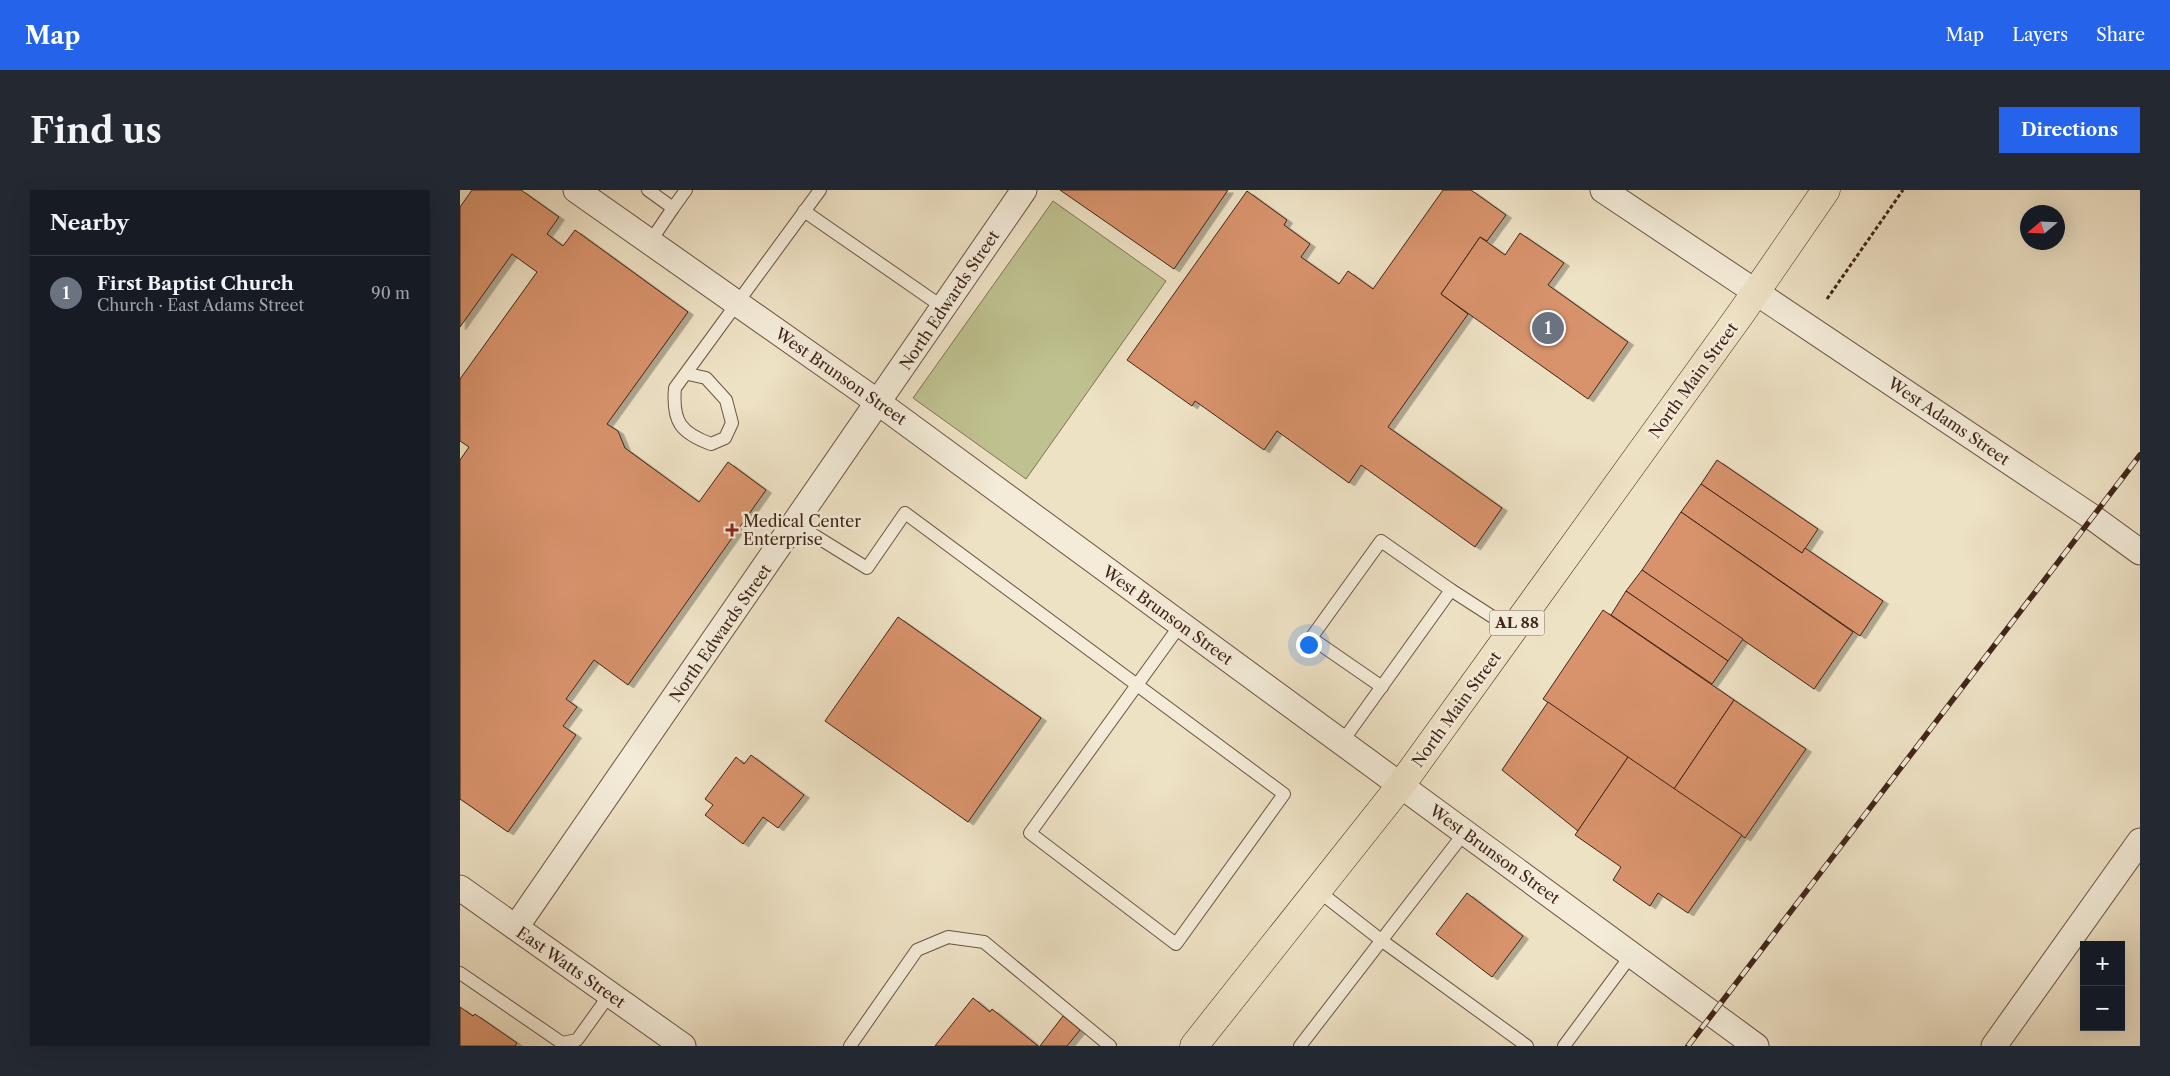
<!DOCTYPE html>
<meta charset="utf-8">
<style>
:root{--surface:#171b24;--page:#242831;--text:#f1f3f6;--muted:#9ea1a6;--line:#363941;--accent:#2563eb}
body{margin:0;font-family:"Libre Caslon Text",serif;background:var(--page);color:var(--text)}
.controls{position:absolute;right:15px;bottom:15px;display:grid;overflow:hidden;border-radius:0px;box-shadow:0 5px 20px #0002}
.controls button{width:45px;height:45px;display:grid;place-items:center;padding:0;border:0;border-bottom:1px solid var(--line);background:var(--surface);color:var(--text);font:25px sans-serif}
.compass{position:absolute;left:1560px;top:15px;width:45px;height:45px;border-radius:50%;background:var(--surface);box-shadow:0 5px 20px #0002;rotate:251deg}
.you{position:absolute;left:848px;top:454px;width:18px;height:18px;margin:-12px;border:4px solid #fff;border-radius:50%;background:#1a73e8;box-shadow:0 0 0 8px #1a73e833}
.badge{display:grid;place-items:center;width:32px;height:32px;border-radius:50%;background:var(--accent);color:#fff;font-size:16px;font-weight:700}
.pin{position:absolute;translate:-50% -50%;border:2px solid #fff;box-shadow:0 1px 5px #0006}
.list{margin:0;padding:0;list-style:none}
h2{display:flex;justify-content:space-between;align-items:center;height:65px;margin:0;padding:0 20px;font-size:21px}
h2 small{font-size:16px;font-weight:400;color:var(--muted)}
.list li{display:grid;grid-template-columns:32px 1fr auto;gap:15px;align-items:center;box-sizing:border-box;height:75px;padding:0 20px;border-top:1px solid var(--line)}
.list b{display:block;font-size:19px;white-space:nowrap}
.list p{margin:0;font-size:16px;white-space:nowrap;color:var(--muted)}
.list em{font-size:16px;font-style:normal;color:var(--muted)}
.map{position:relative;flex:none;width:1680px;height:856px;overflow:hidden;border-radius:0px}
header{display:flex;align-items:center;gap:30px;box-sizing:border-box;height:70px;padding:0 25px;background:var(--accent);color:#fff}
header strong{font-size:24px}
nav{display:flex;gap:28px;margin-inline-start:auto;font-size:18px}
.intro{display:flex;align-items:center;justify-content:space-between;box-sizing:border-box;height:120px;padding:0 30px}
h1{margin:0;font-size:35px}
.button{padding:12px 22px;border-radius:0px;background:var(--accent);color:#fff;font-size:18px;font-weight:700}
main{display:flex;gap:30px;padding:0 30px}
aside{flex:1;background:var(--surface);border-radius:0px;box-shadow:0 5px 20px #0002}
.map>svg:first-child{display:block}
.green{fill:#bfc290;stroke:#807354}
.building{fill:#d8936c;stroke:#402419;filter:url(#shadow)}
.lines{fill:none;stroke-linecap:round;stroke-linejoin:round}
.service-casing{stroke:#6c5444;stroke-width:14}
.minor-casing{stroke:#6c5444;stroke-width:27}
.primary-casing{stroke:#402419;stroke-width:29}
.path{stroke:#402419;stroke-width:3;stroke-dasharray:4 2.5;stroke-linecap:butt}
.service{stroke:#f4ecd9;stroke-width:12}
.minor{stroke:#f4ecd9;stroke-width:25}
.primary{stroke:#eee2c5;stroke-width:28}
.rail-casing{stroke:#402419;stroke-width:5.5}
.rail{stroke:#f4ecd9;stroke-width:4;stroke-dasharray:11;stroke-linecap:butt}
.poi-dot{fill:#8f2418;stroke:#f4ecd9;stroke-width:2}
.labels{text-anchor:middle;stroke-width:5;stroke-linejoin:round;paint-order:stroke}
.shield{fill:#f4ecd9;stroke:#766053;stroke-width:1}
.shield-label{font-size:15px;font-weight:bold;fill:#402419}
.street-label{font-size:16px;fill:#402419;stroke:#f4ecd9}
.poi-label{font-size:16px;fill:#402419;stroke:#f4ecd9;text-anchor:start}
</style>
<header>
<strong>Map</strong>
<nav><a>Map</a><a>Layers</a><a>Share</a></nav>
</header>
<div class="intro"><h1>Find us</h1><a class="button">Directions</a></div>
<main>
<aside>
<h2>Nearby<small></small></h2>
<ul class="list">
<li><span class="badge" style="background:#6b7280">1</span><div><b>First Baptist Church</b><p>Church · East Adams Street</p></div><em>90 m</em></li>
</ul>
</aside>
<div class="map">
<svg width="1680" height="856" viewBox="0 0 1680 856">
<defs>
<filter id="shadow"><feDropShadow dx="5.5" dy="3" stdDeviation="0" flood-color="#0004"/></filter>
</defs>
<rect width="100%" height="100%" fill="#eee2c5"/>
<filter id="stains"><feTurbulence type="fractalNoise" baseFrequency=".004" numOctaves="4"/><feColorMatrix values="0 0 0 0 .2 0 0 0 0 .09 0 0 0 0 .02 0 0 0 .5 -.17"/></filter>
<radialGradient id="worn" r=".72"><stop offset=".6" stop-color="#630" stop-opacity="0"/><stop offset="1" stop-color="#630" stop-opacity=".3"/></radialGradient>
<path class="green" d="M 593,11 L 706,91 L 566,289 L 453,208 Z"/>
<g class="building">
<path d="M 12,0 L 61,0 L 99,27 L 87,44 L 103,56 L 115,40 L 228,122 L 147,234 L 158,241 L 165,258 L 239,312 L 268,272 L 306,300 L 168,495 L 134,470 L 106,509 L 117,517 L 103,536 L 116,545 L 48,642 L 0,609 L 0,270 L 9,257 L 0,251 L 0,189 L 77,82 L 52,64 L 0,137 L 0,17 Z"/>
<path d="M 600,0 L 768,0 L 714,79 Z"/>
<path d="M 983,0 L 1011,0 L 1046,25 L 1027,51 L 1020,47 L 981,104 L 1008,124 L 928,237 L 1042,318 L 1015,357 L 901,275 L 889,293 L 817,241 L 804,260 L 735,211 L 732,216 L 667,170 L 787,1 L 827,30 L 824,35 L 850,54 L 841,67 L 879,94 L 888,81 L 913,99 Z"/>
<path d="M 1060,43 L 1104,73 L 1088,95 L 1168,152 L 1128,209 L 981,104 L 1020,47 L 1045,65 Z"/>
<path d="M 1257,270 L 1358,339 L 1342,363 L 1241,294 Z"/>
<path d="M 1241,294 L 1342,363 L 1345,358 L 1423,411 L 1400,446 L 1221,322 Z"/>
<path d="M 1221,322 L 1393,442 L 1354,499 L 1182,380 Z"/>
<path d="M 1182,380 L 1283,449 L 1268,471 L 1166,401 Z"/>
<path d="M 1166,401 L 1268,471 L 1252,494 L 1151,425 Z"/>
<path d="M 1143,420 L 1274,510 L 1214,599 L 1083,509 Z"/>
<path d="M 438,427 L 581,528 L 508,632 L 365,531 Z"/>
<path d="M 1274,510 L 1346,559 L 1285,648 L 1214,599 Z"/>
<path d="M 1088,512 L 1168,567 L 1118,641 L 1042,580 Z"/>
<path d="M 291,565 L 344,605 L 318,638 L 303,627 L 283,654 L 245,625 L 253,615 L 245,609 L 276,567 L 284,574 Z"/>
<path d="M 1168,567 L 1282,645 L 1228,723 L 1198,703 L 1190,716 L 1153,690 L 1161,677 L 1115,645 Z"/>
<path d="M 1007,703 L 1063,746 L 1032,787 L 976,744 Z"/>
<path d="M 513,808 L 530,822 L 532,819 L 578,856 L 475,856 Z"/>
<path d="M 0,817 L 13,826 L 15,824 L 57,853 L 55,856 L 0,856 Z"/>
<path d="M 603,826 L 620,840 L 607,856 L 580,856 Z"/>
</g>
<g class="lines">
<g class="service-casing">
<g id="service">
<path d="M 188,0 L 213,18 L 190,52"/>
<path d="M 213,18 L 226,0"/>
<path d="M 344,21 L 484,118"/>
<path d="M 228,184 L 246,188 L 266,210 L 272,233 L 265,248 L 251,254 C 221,243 212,232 215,198 L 360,0"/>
<path d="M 336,334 L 407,378 L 445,323 L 824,604 L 716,754 L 570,643 L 721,434"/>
<path d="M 922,497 L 851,448 L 921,351 L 991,400"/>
<path d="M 882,552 L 991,400 L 1053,440"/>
<path d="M 857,700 L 921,750 L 1067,856"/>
<path d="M 0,783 L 102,853 L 117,850 L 150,804"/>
<path d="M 390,856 L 457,760 L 488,747 L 524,752 L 650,856"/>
<path d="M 840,856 L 1005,642"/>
<path d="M 1104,856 L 1172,764"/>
</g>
</g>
<g class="minor-casing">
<g id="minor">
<path d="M 116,0 L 419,213 L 1296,856"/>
<path d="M 1143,0 L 1632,327 L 1680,362"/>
<path d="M 0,698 L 223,856"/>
<path d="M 56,737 L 564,0"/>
<path d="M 1534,856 L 1680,651"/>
</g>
</g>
<g class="primary-casing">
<path id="primary" d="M 734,856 L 941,595 L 1282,122 L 1366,0"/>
</g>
<path class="path" d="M 1367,109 L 1443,0"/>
<use href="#service" class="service"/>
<use href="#minor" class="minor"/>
<use href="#primary" class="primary"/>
<g class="rail-casing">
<path id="rail" d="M 1228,856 L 1680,265"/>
</g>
<use href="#rail" class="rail"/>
</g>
<path class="poi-dot" d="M269.5 332.5h5v5h5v5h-5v5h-5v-5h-5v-5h5z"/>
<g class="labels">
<rect class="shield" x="1029.5" y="420.5" width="55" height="25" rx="4"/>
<g class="shield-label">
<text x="1057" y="438">AL 88</text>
</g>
<g class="street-label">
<text transform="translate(489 110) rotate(-56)" y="6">North Edwards Street</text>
<text transform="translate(381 186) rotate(35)" y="6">West Brunson Street</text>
<text transform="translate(1233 190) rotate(-54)" y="6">North Main Street</text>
<text transform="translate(1489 231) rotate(34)" y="6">West Adams Street</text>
<text transform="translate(708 425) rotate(36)" y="6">West Brunson Street</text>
<text transform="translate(260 443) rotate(-55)" y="6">North Edwards Street</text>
<text transform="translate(996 519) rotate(-54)" y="6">North Main Street</text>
<text transform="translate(1035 664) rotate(36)" y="6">West Brunson Street</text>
<text transform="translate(111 777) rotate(35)" y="6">East Watts Street</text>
</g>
<g class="poi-label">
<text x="283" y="337">Medical Center<tspan x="283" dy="18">Enterprise</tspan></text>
</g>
</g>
<rect width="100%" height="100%" filter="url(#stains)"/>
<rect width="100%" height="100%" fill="url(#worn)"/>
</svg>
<div class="controls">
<button>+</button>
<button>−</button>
</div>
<svg class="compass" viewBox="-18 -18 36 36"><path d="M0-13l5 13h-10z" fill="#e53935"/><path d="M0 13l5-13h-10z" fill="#9ea1a6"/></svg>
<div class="you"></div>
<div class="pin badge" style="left:1088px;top:138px;background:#6b7280">1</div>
</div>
</main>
